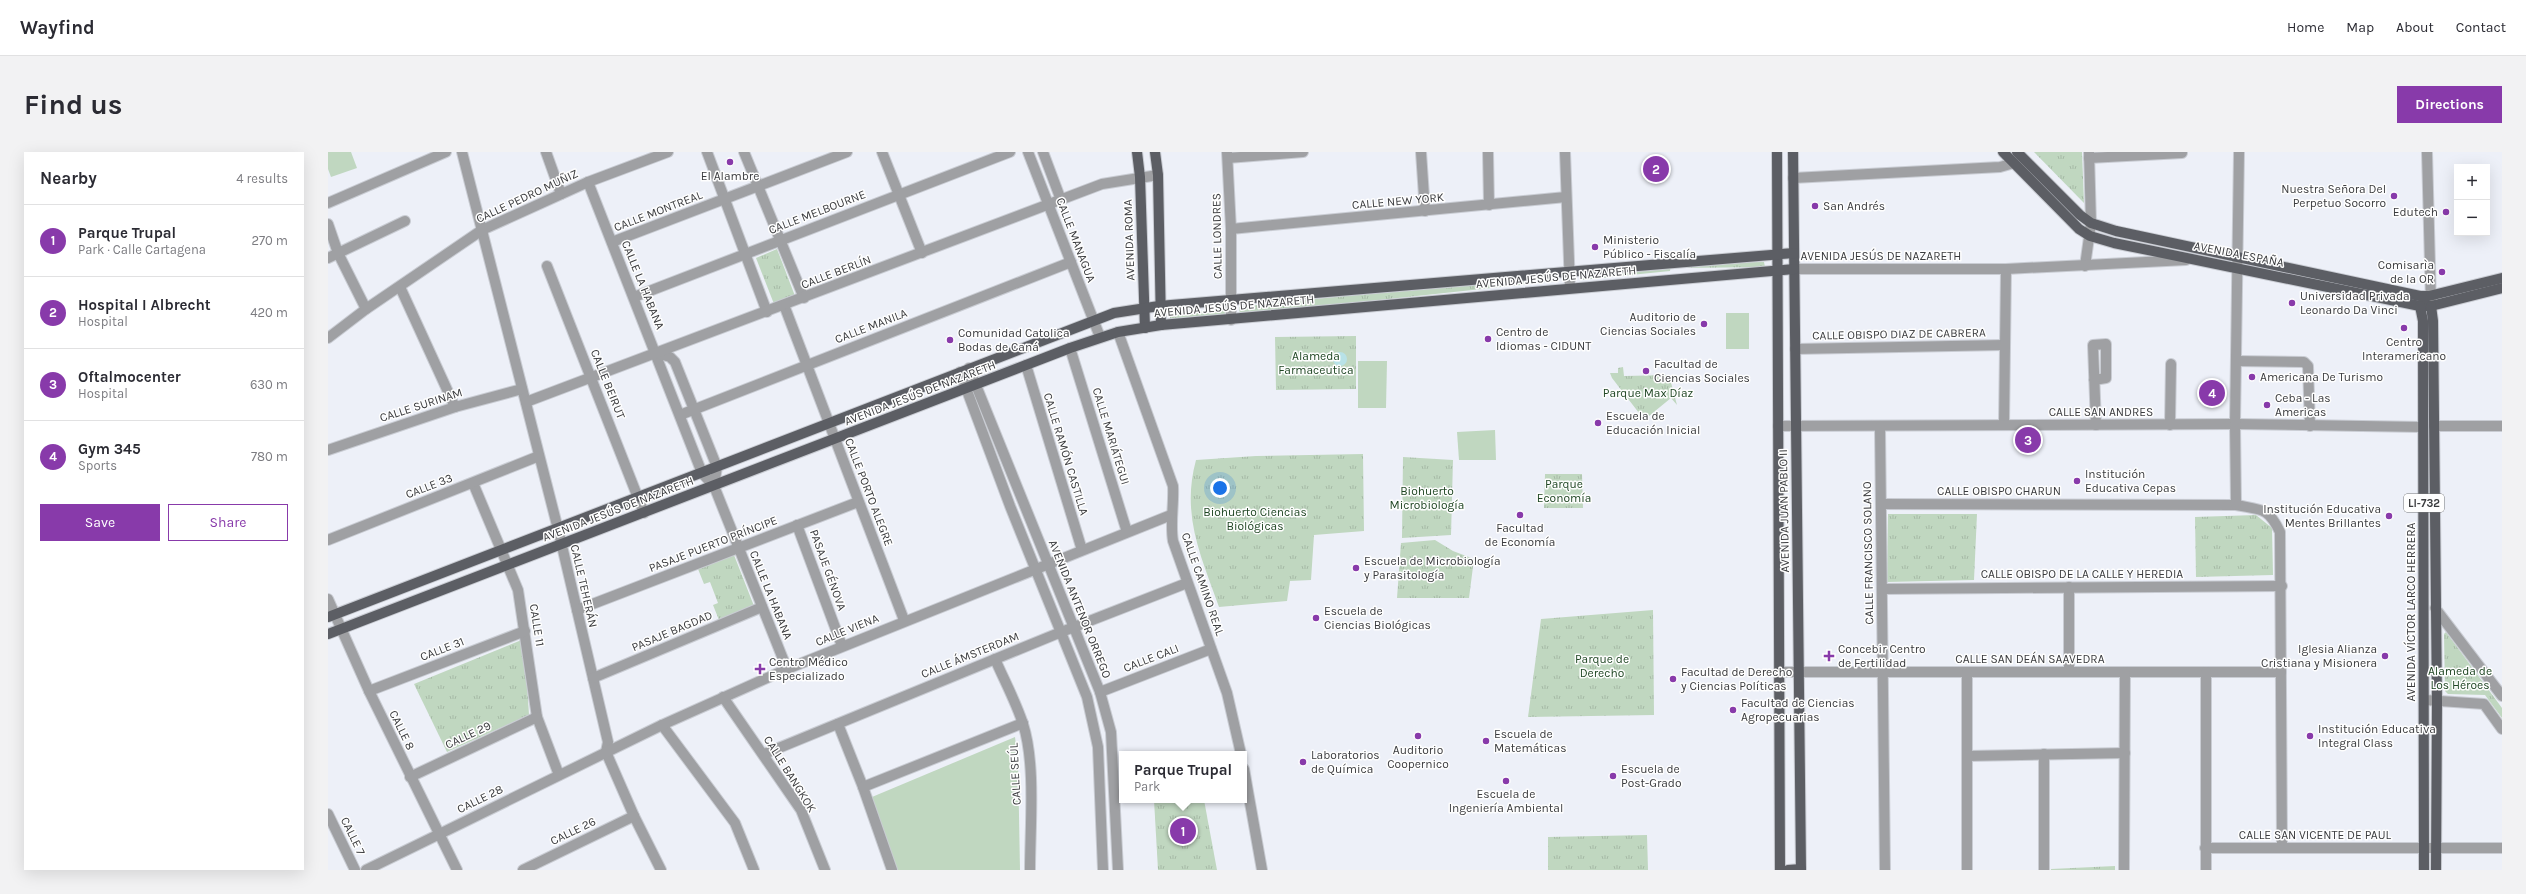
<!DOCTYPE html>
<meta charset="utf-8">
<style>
:root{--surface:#fff;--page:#f2f2f3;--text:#2b2b33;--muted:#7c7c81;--line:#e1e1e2;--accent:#883aaa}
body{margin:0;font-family:Karla,sans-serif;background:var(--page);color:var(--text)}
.controls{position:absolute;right:12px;top:12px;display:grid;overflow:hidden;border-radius:0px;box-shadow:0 4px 16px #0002}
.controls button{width:36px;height:36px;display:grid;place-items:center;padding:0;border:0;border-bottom:1px solid var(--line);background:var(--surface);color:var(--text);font:20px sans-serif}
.you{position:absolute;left:892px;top:336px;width:14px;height:14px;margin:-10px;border:3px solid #fff;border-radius:50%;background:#1a73e8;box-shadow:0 0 0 6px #1a73e833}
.badge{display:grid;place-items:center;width:26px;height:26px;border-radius:50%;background:var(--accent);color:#fff;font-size:13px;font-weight:700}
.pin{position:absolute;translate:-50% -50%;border:2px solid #fff;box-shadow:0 1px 4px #0006}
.popup{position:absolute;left:791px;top:599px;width:128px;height:52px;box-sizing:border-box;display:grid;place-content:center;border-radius:0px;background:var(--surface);filter:drop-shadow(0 1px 3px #0005);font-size:13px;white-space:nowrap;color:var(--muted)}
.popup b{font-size:15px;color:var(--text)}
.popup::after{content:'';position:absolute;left:50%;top:100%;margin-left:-8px;border:8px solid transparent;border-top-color:var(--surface)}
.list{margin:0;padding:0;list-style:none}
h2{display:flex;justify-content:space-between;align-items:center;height:52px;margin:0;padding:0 16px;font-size:17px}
h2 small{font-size:13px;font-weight:400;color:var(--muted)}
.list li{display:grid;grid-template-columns:26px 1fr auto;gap:12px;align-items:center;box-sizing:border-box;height:72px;padding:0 16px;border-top:1px solid var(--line)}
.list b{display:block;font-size:15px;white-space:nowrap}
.list p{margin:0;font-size:13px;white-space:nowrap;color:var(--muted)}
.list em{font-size:13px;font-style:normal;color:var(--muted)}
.actions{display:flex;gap:8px;padding:12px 16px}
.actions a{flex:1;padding:9px 0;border:1px solid var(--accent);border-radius:0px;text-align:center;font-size:14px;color:var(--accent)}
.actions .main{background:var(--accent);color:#fff}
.map{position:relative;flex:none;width:2174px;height:718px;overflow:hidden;border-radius:0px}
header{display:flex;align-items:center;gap:24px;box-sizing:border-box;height:56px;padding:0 20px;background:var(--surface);border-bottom:1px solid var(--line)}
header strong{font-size:19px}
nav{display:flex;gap:22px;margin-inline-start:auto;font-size:14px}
.intro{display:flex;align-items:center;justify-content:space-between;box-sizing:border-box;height:96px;padding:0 24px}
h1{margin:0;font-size:28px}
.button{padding:10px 18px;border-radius:0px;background:var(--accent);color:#fff;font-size:14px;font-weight:700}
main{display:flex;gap:24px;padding:0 24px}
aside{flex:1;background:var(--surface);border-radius:0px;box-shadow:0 4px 16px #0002}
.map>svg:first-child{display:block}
.grass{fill:url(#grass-tufts)}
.pitch{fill:#c0d7c0}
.water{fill:url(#water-ripples)}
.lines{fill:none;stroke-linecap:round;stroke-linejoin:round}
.minor-casing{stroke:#c9ccd3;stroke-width:12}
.major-casing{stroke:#c9ccd3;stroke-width:12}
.minor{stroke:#9fa0a3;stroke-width:10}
.major{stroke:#5c5e64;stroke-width:10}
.poi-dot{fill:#883aaa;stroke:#fefefe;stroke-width:1.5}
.labels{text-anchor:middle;stroke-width:3;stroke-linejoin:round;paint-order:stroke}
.shield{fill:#fefefe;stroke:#757678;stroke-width:1}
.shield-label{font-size:11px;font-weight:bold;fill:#3a3b3e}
.poi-label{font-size:12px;fill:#3a3b3e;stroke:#fefefe;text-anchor:start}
.street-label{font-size:12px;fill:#3a3b3e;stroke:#fefefe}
.park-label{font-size:12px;fill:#1f4623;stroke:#fefefe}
</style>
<header>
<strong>Wayfind</strong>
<nav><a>Home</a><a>Map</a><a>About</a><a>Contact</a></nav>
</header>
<div class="intro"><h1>Find us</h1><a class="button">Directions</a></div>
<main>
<aside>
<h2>Nearby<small>4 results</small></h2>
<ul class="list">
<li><span class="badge">1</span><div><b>Parque Trupal</b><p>Park · Calle Cartagena</p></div><em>270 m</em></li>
<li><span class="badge">2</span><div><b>Hospital I Albrecht</b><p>Hospital</p></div><em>420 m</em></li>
<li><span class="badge">3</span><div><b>Oftalmocenter</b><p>Hospital</p></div><em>630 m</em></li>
<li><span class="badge">4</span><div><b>Gym 345</b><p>Sports</p></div><em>780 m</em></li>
</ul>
<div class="actions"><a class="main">Save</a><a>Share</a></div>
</aside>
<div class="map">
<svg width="2174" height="718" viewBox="0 0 2174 718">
<defs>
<pattern id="grass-tufts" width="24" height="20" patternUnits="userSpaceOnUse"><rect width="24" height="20" fill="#c0d7c0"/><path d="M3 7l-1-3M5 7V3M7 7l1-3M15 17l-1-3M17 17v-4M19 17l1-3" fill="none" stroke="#a6b9a6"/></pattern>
<pattern id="water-ripples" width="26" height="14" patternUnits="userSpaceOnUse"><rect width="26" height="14" fill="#b8e2e7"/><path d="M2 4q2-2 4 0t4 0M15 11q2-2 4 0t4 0" fill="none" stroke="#9fc3c7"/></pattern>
</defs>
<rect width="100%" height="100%" fill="#edf0f8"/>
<g class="grass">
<path d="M 1706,0 L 1754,0 L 1756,51 Z"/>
<path d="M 449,97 L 467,144 L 446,152 L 428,106 Z"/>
<path d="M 1436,110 L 1437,115 L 1357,116 L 1357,111 Z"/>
<path d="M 1343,113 L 1342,119 L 1253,128 L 1254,121 Z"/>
<path d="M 1227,122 L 1227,129 L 912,163 L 911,155 Z"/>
<path d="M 898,158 L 898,164 L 842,168 L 842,162 Z"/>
<path d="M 1028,184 L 1028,237 L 948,238 L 947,185 Z"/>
<path d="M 1295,215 L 1296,224 L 1341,223 L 1349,253 L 1343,246 L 1321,264 L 1311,261 L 1284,226 L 1282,221 L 1290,221 L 1290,216 Z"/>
<path d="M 1035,302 L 1036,379 L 986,383 L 983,428 L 962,429 L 959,449 L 891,455 C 873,404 853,363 868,308 L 928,304 Z"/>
<path d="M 1075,305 L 1125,308 L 1123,383 L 1074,386 Z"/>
<path d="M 1217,322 L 1254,322 L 1255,356 L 1216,356 Z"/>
<path d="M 1560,362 L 1649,362 L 1646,428 L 1559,430 Z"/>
<path d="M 1928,363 L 1944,376 L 1945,423 L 1868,425 L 1867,365 Z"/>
<path d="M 1107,388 L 1125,399 L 1146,407 L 1141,446 L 1069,446 L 1073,391 Z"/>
<path d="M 406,403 L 426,454 L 391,468 L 385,453 L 390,451 L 382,430 L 376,432 L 370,417 Z"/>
<path d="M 1325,458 L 1326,563 L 1200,565 L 1213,467 Z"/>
<path d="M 2118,480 L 2174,556 L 2174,566 L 2157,543 L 2120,542 L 2117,539 L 2116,482 Z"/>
<path d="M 196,487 L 201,563 L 119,600 L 86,532 Z"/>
<path d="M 826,648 L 876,648 L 889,718 L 830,718 Z"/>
<path d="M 1319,683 L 1320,718 L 1220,718 L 1220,685 Z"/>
<path d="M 1787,714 L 1787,718 L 1723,718 L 1723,717 Z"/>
</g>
<g class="pitch">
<path d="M 0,0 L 23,0 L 29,16 L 3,25 L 0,17 Z"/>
<rect x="1398" y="161" width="23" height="36"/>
<path d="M 1030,209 L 1059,209 L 1058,256 L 1030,256 Z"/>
<path d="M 1167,278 L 1168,308 L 1131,308 L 1129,280 Z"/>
<path d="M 687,585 L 690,609 L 692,718 L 569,718 L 544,645 Z"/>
</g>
<circle class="water" cx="1012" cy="207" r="7"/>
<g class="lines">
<g class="minor-casing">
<g id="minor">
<path d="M 134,0 L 230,377 L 280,590 L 278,600 L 306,664 L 333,718"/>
<path d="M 218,0 L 233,42"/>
<path d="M 379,0 L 439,160"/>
<path d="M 416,0 L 476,146"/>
<path d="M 554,0 L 594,101"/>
<path d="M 700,0 L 772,185"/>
<path d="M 715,0 L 733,48"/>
<path d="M 899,0 L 903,77 L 903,168"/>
<path d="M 1093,0 L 1097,59"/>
<path d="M 1160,0 L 1161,53"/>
<path d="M 1237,0 L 1242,136"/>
<path d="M 2099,0 L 2103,152"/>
<path d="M 900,6 L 975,0"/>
<path d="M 1761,6 L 1854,1"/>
<path d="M 1465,26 L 1672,15 L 1686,11"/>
<path d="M 260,30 L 374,321 L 386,334 L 459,517"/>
<path d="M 0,51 L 118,0"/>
<path d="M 0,72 L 10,101 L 38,157"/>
<path d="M 903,77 L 1238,45"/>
<path d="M 284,90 L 519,0"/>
<path d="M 0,106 L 77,69"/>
<path d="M 219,114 L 316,361"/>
<path d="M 1757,114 L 1763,71 L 1761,0"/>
<path d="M 1466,117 L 1678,117 L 1858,108"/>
<path d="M 72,135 L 127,255"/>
<path d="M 306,145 L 682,0"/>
<path d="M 456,153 L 576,468"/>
<path d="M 790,180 L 845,334 C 846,353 842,371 845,389 L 899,541 L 913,602"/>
<path d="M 0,186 L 38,157 L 154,78 L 260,30 L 340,0"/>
<path d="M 742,196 L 799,380"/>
<path d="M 1467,197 L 1676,193"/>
<path d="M 328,201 L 342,205 L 347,210 L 389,315 L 386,334"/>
<path d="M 1908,209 L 1976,210 L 1980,214 L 1982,274"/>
<path d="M 698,213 L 754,398"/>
<path d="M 641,216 L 772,540 L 783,580 L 790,718"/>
<path d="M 632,220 L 682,354 L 759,545 L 770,595 L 775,718"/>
<path d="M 1766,228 L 1778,226 L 1778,192 L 1765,193 L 1768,273"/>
<path d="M 198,250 L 774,32 L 830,23"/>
<path d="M 352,263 L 743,110"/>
<path d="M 1676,273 L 1678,117"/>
<path d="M 1842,273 L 1843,212"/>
<path d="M 1450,274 L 1907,272 L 2095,275"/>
<path d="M 2106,274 L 2174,274"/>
<path d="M 1552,275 L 1557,718"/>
<path d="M 0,298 L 127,255 L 194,237"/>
<path d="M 145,331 L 190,438 L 209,565 L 231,623"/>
<path d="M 1553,352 L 1908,353 C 1934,358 1940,355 1952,380 L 1954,696"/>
<path d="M 1908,353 L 1907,272 L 1911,0"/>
<path d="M 469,373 L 514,494"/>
<path d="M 0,388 L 211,304"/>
<path d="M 1741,435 L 1741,520"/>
<path d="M 1554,437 L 1954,434"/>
<path d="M 0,447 L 41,539 L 129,718"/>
<path d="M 2107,456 L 2174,544"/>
<path d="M 249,458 L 530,350"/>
<path d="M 667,507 C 676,528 688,550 695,572 C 708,612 702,675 702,718"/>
<path d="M 1451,520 L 1953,520"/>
<path d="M 1878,520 L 1878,718"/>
<path d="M 265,526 L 434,455"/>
<path d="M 41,539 L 197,479"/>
<path d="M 772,540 L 883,497"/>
<path d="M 395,545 L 473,658 L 497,718"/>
<path d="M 2097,548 L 2156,552 L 2174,577"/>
<path d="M 510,572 L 535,635 L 564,718"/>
<path d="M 334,573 L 407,671 L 426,718"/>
<path d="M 436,602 L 733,480 L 859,431"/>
<path d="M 1639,604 L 1797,601"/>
<path d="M 916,617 L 934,718"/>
<path d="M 82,625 L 209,565"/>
<path d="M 535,635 L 695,571"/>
<path d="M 0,662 L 27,718"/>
<path d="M 1877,696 L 2174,696"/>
<path d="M 38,718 L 334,573 L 459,517 L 843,363"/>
<path d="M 195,718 L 306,664"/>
<path d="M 1639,718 L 1639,520"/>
<path d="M 1716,718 L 1716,602"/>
<path d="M 1796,718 L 1797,520"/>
</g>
</g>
<g class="major-casing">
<g id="major">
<path d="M 809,0 L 812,25 L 817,176"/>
<path d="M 827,0 L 830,23 L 833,173"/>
<path d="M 1449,0 L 1452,718"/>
<path d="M 1465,0 L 1473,718"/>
<path d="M 1675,0 L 1751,77 L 1762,84 L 1786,91 L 2092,154 L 2103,154 L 2174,136"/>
<path d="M 1689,0 L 1752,63 L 1763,71 L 1788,79 L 2092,144 L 2101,144 L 2174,126"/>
<path d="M 2092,154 L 2095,169 L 2096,718"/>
<path d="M 2103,154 L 2105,169 L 2109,550 L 2108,718"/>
<path d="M 0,465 L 786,161 L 831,154 L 1466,101"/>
<path d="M 0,482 L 742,196 L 790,180 L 833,173 L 1466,117"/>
<path d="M 1460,718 L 1473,717"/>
</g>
</g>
<use href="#minor" class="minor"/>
<use href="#major" class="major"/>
</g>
<g class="poi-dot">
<circle cx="402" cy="10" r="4"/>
<circle cx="2066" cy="44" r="4"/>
<circle cx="1487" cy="54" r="4"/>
<circle cx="2118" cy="60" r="4"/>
<circle cx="1267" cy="95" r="4"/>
<circle cx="2114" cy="120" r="4"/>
<circle cx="1964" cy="151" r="4"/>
<circle cx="1376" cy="172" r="4"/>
<circle cx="2076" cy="176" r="4"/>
<circle cx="1160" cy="187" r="4"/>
<circle cx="622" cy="188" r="4"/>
<circle cx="1318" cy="219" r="4"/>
<circle cx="1924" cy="225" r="4"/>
<circle cx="1939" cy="253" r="4"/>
<circle cx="1270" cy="271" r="4"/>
<circle cx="1749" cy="329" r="4"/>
<circle cx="1192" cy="363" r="4"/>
<circle cx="2061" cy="364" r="4"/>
<circle cx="1028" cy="416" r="4"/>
<circle cx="988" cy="466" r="4"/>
<path d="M1499 498h4v4h4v4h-4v4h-4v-4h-4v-4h4z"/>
<circle cx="2057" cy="504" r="4"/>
<path d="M430 511h4v4h4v4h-4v4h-4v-4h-4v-4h4z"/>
<circle cx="1345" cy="527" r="4"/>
<circle cx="1405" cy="558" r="4"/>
<circle cx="1090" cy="584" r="4"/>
<circle cx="1982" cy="584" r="4"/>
<circle cx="1158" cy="589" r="4"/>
<circle cx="975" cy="610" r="4"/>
<circle cx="1285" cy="624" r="4"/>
<circle cx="1178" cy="629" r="4"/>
</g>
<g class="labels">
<rect class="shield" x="2076" y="342" width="40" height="18" rx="3"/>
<g class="shield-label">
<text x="2096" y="355">LI-732</text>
</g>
<g class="poi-label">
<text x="402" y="28" text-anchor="middle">El Alambre</text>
<text x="2058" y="41" text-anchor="end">Nuestra Señora Del<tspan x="2058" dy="14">Perpetuo Socorro</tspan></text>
<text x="1495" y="58">San Andrés</text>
<text x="2110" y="64" text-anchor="end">Edutech</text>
<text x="1275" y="92">Ministerio<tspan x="1275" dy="14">Público - Fiscalía</tspan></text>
<text x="2106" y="117" text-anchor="end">Comisarìa<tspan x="2106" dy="14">de la OR</tspan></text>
<text x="1972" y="148">Universidad Privada<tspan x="1972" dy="14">Leonardo Da Vinci</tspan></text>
<text x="1368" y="169" text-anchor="end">Auditorio de<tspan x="1368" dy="14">Ciencias Sociales</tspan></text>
<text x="1168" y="184">Centro de<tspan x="1168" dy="14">Idiomas - CIDUNT</tspan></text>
<text x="630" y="185">Comunidad Catolica<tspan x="630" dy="14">Bodas de Caná</tspan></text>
<text x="2076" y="194" text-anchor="middle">Centro<tspan x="2076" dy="14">Interamericano</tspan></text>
<text x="1326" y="216">Facultad de<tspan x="1326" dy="14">Ciencias Sociales</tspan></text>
<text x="1932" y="229">Americana De Turismo</text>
<text x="1947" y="250">Ceba - Las<tspan x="1947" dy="14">Americas</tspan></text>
<text x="1278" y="268">Escuela de<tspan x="1278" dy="14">Educación Inicial</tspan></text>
<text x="1757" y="326">Institución<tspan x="1757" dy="14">Educativa Cepas</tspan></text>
<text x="2053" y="361" text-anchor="end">Institución Educativa<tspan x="2053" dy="14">Mentes Brillantes</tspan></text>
<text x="1192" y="380" text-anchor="middle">Facultad<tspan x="1192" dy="14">de Economía</tspan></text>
<text x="1036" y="413">Escuela de Microbiología<tspan x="1036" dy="14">y Parasitología</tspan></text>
<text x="996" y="463">Escuela de<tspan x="996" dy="14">Ciencias Biológicas</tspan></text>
<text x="1510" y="501">Concebir Centro<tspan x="1510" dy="14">de Fertilidad</tspan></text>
<text x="2049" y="501" text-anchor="end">Iglesia Alianza<tspan x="2049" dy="14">Cristiana y Misionera</tspan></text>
<text x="441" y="514">Centro Médico<tspan x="441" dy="14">Especializado</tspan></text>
<text x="1353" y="524">Facultad de Derecho<tspan x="1353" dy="14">y Ciencias Políticas</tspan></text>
<text x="1413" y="555">Facultad de Ciencias<tspan x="1413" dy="14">Agropecuarias</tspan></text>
<text x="1990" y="581">Institución Educativa<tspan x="1990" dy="14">Integral Class</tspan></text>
<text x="1166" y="586">Escuela de<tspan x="1166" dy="14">Matemáticas</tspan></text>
<text x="1090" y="602" text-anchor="middle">Auditorio<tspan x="1090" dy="14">Coopernico</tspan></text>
<text x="983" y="607">Laboratorios<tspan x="983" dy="14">de Química</tspan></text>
<text x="1293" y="621">Escuela de<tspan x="1293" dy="14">Post-Grado</tspan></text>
<text x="1178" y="646" text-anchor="middle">Escuela de<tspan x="1178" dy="14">Ingeniería Ambiental</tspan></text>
</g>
<g class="street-label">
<text transform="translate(199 44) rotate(-25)" y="4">CALLE PEDRO MUÑIZ</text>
<text transform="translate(1070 49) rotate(-5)" y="4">CALLE NEW YORK</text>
<text transform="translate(330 59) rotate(-21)" y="4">CALLE MONTREAL</text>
<text transform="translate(489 60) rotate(-21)" y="4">CALLE MELBOURNE</text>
<text transform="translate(889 84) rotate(-91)" y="4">CALLE LONDRES</text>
<text transform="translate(748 88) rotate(69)" y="4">CALLE MANAGUA</text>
<text transform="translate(801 88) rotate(-92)" y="4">AVENIDA ROMA</text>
<text transform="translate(1911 102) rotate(11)" y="4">AVENIDA ESPAÑA</text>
<text x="1553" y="108">AVENIDA JESÚS DE NAZARETH</text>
<text transform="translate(508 120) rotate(-21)" y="4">CALLE BERLÍN</text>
<text transform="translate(1228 125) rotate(-5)" y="4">AVENIDA JESÚS DE NAZARETH</text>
<text transform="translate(315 133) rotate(68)" y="4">CALLE LA HABANA</text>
<text transform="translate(906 154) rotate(-5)" y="4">AVENIDA JESÚS DE NAZARETH</text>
<text transform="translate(543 174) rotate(-21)" y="4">CALLE MANILA</text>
<text transform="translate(1571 182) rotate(-1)" y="4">CALLE OBISPO DIAZ DE CABRERA</text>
<text transform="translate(280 232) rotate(68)" y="4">CALLE BEIRUT</text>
<text transform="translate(592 241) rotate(-21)" y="4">AVENIDA JESÚS DE NAZARETH</text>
<text transform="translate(93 253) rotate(-18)" y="4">CALLE SURINAM</text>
<text x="1773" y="264">CALLE SAN ANDRES</text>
<text transform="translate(783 284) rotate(73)" y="4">CALLE MARIÁTEGUI</text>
<text transform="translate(738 302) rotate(73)" y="4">CALLE RAMÓN CASTILLA</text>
<text transform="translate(101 334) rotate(-21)" y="4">CALLE 33</text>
<text x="1671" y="343">CALLE OBISPO CHARUN</text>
<text transform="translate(541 340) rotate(69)" y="4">CALLE PORTO ALEGRE</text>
<text transform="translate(290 357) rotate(-21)" y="4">AVENIDA JESÚS DE NAZARETH</text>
<text transform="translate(1456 359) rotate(-91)" y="4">AVENIDA JUAN PABLO II</text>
<text transform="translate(385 392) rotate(-21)" y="4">PASAJE PUERTO PRÍNCIPE</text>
<text transform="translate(1540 401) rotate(-91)" y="4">CALLE FRANCISCO SOLANO</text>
<text transform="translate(500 418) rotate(70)" y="4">PASAJE GÉNOVA</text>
<text x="1754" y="426">CALLE OBISPO DE LA CALLE Y HEREDIA</text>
<text transform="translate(875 432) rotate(71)" y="4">CALLE CAMINO REAL</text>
<text transform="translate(256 434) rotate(77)" y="4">CALLE TEHERÁN</text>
<text transform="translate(443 443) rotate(68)" y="4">CALLE LA HABANA</text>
<text transform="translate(752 457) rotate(68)" y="4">AVENIDA ANTENOR ORREGO</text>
<text transform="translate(2083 460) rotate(-90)" y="4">AVENIDA VÍCTOR LARCO HERRERA</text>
<text transform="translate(209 473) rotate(81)" y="4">CALLE 11</text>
<text transform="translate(519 478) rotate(-22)" y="4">CALLE VIENA</text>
<text transform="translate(344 479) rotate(-23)" y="4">PASAJE BAGDAD</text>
<text transform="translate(114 497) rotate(-21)" y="4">CALLE 31</text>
<text transform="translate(642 503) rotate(-22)" y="4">CALLE ÁMSTERDAM</text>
<text transform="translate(823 506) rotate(-21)" y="4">CALLE CALI</text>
<text x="1702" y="511">CALLE SAN DEÁN SAAVEDRA</text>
<text transform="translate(74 578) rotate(64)" y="4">CALLE 8</text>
<text transform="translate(140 583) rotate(-25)" y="4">CALLE 29</text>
<text transform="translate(462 622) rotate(58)" y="4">CALLE BANGKOK</text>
<text transform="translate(687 622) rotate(-93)" y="4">CALLE SEÚL</text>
<text transform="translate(152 647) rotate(-26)" y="4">CALLE 28</text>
<text transform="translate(245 679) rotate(-26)" y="4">CALLE 26</text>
<text x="1987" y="687">CALLE SAN VICENTE DE PAUL</text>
<text transform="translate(25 684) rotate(64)" y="4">CALLE 7</text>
</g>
<g class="park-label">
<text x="988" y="208">Alameda<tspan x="988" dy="14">Farmaceutica</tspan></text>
<text x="1320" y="245">Parque Max Díaz</text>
<text x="1236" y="336">Parque<tspan x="1236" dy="14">Economía</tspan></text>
<text x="1099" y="343">Biohuerto<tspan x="1099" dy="14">Microbiología</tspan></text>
<text x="927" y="364">Biohuerto Ciencias<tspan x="927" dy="14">Biológicas</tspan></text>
<text x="1274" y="511">Parque de<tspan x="1274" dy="14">Derecho</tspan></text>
<text x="2132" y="523">Alameda de<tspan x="2132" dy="14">Los Héroes</tspan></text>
</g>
</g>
</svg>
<div class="controls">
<button>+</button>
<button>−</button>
</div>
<div class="you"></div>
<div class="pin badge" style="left:855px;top:679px">1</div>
<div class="popup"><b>Parque Trupal</b>Park</div>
<div class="pin badge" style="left:1328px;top:17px">2</div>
<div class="pin badge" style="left:1700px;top:288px">3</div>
<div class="pin badge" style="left:1884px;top:241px">4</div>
</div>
</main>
